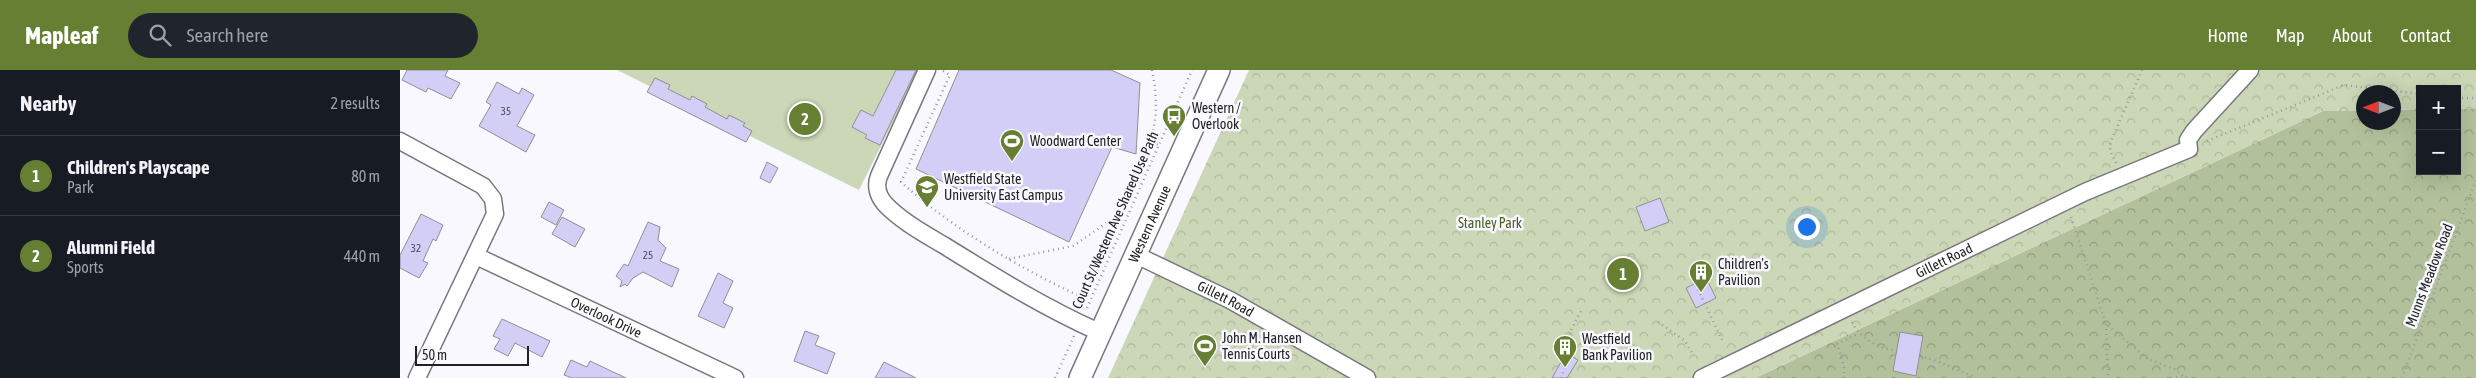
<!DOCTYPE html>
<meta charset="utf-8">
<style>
:root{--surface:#171b24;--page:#20242c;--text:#f1f3f6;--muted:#9ea1a6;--line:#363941;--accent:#667f32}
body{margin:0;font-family:"Asap Condensed",sans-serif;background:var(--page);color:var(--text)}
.controls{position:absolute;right:15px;top:15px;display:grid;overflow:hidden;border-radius:0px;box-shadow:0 5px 20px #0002}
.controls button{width:45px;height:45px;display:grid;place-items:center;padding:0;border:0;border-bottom:1px solid var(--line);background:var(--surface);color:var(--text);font:25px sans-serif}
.compass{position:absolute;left:1956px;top:15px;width:45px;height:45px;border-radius:50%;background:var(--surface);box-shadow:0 5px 20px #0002;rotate:270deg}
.scale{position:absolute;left:15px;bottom:12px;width:114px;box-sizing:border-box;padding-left:5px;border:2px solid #222124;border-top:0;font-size:14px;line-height:18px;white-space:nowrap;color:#222124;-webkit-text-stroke:4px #f9f8ff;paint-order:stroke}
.you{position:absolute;left:1406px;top:156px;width:18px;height:18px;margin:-12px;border:4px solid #fff;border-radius:50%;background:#1a73e8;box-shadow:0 0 0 8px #1a73e833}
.badge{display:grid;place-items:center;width:32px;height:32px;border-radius:50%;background:var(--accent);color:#fff;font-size:16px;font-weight:700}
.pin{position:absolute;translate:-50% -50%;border:2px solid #fff;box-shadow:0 1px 5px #0006}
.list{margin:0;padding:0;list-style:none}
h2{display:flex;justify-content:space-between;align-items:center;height:65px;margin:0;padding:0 20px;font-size:21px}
h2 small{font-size:16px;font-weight:400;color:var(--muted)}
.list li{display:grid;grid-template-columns:32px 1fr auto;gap:15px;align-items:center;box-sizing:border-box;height:80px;padding:0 20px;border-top:1px solid var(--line)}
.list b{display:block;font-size:19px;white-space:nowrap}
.list p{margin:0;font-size:16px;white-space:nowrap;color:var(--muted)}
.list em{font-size:16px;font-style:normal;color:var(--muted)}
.icon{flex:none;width:28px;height:28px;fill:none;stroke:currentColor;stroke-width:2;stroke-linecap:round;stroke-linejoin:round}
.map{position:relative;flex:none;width:2076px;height:308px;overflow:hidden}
header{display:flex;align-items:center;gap:30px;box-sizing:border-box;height:70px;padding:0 25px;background:var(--accent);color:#fff}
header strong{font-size:24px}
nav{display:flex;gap:28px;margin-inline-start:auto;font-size:18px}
.search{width:350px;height:45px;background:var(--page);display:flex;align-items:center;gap:12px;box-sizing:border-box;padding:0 18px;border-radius:28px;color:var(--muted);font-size:19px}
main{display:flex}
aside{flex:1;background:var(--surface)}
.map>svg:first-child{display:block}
.green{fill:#cbd7b7}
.forest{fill:url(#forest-crowns)}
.park{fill:url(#park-crowns)}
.building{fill:#d3cef5;stroke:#8f8f95}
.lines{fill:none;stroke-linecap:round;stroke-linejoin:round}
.minor-casing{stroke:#78787e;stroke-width:19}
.major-casing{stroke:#78787e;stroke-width:24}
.path{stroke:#98979d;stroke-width:2.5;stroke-dasharray:1 4;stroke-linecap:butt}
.minor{stroke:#fff;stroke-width:16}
.major{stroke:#fff;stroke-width:21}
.labels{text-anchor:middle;stroke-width:5;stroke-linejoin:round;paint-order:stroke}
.number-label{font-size:11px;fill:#4e4c58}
.poi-label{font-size:14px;fill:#222124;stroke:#f9f8ff;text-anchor:start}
.street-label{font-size:14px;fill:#222124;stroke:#f9f8ff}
.park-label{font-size:14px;fill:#4c5e26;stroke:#f9f8ff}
</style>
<header>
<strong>Mapleaf</strong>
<div class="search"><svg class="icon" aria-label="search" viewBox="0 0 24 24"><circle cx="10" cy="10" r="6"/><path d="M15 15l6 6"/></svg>Search here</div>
<nav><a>Home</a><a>Map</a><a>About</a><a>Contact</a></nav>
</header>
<main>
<aside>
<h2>Nearby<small>2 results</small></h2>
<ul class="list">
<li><span class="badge">1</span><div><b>Children's Playscape</b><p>Park</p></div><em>80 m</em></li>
<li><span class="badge">2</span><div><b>Alumni Field</b><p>Sports</p></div><em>440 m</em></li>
</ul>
</aside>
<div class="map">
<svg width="2076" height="308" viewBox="0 0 2076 308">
<defs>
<pattern id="forest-crowns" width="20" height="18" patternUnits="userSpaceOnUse" patternTransform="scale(1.25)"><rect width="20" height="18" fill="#b2c19b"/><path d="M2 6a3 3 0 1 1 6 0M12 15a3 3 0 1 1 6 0" fill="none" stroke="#909c7e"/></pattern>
<pattern id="park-crowns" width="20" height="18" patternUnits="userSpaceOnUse" patternTransform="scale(1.25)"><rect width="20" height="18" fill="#cbd7b7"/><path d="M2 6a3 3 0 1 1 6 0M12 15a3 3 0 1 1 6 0" fill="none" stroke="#aeb89d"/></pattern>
</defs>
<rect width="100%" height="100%" fill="#f9f8ff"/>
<path class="green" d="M 217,0 L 519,0 L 459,120 Z"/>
<path class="forest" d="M 2076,38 L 2076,308 L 1355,308 L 1923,41 L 1963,41 L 1964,52 L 1994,52 L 1994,40 L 2020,39 L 2020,101 L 2057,101 L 2057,39 Z"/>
<path class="park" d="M 849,0 L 2076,0 L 2076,38 L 2057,39 L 2057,19 L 2020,19 L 2020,39 L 1994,40 L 1994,22 L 1964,22 L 1963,41 L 1923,41 L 1355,308 L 708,308 Z"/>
<g class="building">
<path d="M 7,0 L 48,0 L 45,6 L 60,13 L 51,29 L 28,18 L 26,22 L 2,10 Z"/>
<path d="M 496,0 L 516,0 L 480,75 L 465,68 L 467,65 L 452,57 L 461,40 L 473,46 Z"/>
<path d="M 559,0 L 711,0 L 740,13 L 736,84 L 712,77 L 669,172 L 516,99 Z"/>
<path d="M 255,8 L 270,15 L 268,19 L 290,30 L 292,26 L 307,34 L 305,37 L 327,49 L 329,45 L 345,53 L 343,56 L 352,61 L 346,72 L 247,22 Z"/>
<path d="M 97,12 L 119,24 L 122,18 L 134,25 L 117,56 L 135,65 L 126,82 L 79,56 L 91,35 L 86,32 Z"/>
<path d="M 367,92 L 378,98 L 370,113 L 360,108 Z"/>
<path d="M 1260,128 L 1269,152 L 1245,161 L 1236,137 Z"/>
<path d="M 149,132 L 164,140 L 156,155 L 141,147 Z"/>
<path d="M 21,144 L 43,155 L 36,171 L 33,169 L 23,191 L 28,193 L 19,208 L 0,198 L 0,185 Z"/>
<path d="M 162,147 L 185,159 L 175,177 L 152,164 Z"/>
<path d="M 248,152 L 260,157 L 258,170 L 266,178 L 260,191 L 279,199 L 272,217 L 243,202 L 233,208 L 227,216 L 225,214 L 220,217 L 222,211 L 216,206 L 224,194 L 228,196 Z"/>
<path d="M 318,203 L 333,211 L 323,233 L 333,238 L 324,258 L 298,246 Z"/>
<path d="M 1306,208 L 1316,228 L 1296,238 L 1286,218 Z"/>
<path d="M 102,249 L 150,271 L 142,287 L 115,273 L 108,286 L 94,279 L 100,269 L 93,266 Z"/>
<path d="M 405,261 L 419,266 L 415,275 L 435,283 L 427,304 L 394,291 Z"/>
<path d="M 1500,262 L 1523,266 L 1516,306 L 1493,301 Z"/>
<path d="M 1166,283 L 1178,290 L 1167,308 L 1152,308 Z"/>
<path d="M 171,290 L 187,297 L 190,291 L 226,308 L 172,308 L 164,305 Z"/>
<path d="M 484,292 L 516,308 L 475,308 Z"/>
</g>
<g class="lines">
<g class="minor-casing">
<g id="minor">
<path d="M 527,0 L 479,106 C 475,116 478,126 485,134 C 501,151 525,164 545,176 C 595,207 645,238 699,262"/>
<path d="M 0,71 L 83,116 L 93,129 L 95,144 L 17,308"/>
<path id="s1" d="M 734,184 L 830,230 L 967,308"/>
<path id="s2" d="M 76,186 L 335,308"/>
<path id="s3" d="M 1302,308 L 1685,122 L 1789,79 L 1788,70 L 1794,61 L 1850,0"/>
</g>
</g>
<g class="major-casing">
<g id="major">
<path id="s4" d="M 680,308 L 819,0"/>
</g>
</g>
<g class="path">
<path d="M 752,0 C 757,25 758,47 750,72 L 759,75"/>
<path d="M 543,1 L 550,5 L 501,112 C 557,162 621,199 690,231"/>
<path d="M 2057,28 L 2076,28"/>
<path d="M 1807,71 L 1944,15 L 2020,24"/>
<path d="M 1716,93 L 1710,80 L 1711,71 L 1742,0"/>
<path d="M 1671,147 L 1706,254 L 1748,289 L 1774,299 L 1784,306"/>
<path d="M 609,189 L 673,176 L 730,137"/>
<path d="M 1296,215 L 1322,270"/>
<path d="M 687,238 L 792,0"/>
<path d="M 1258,252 L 1285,271 L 1292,283"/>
<path d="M 1452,252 C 1460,269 1479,278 1496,281"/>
<path d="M 1706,254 L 1708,308"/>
<path d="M 1520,286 L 1537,291 L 1576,308"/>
<path d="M 655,308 L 674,266"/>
<path d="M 1161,308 L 1170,283 L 1170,262 L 1181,241"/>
<path d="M 1444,308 L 1444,295 L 1437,274 L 1459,263"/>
<path d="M 1771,308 L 1784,306 L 1789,308"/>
<path d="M 2002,308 L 2076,110"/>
</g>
<use href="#minor" class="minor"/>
<use href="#major" class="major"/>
</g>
<defs>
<g id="bus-pin" transform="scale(1.25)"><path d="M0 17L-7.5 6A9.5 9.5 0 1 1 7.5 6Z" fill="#667f32" stroke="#f9f8ff"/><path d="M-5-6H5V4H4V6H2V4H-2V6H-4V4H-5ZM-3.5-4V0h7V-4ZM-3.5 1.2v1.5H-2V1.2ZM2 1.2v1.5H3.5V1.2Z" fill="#fff"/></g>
<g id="stadium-pin" transform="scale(1.25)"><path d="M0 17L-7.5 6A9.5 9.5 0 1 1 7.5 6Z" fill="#667f32" stroke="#f9f8ff"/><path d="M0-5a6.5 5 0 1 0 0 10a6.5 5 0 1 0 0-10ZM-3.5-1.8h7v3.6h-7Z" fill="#fff"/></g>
<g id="university-pin" transform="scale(1.25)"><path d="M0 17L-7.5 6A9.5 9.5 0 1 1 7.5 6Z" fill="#667f32" stroke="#f9f8ff"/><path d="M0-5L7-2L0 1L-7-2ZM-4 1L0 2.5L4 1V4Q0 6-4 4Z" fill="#fff"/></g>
<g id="building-pin" transform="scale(1.25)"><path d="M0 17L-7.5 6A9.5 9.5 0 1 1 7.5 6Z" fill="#667f32" stroke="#f9f8ff"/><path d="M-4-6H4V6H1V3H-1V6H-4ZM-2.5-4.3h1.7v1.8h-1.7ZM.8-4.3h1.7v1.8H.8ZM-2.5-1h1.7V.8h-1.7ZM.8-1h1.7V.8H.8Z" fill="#fff"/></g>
</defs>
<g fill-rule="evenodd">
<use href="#bus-pin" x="774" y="46"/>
<use href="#stadium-pin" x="612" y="71"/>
<use href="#university-pin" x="527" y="117"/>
<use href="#building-pin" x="1301" y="202"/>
<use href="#stadium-pin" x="805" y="276"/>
<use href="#building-pin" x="1165" y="277"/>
</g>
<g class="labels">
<g class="number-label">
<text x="106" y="45">35</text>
<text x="16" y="182">32</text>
<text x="248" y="189">25</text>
</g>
<g class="poi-label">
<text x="792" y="43">Western /<tspan x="792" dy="16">Overlook</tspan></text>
<text x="630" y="76">Woodward Center</text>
<text x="544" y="114">Westfield State<tspan x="544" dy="16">University East Campus</tspan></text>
<text x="1318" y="199">Children's<tspan x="1318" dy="16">Pavilion</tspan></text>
<text x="822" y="273">John M. Hansen<tspan x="822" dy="16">Tennis Courts</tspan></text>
<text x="1182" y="274">Westfield<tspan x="1182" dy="16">Bank Pavilion</tspan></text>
</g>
<g class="street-label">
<text transform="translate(715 150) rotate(-66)" y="5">Court St/Western Ave Shared Use Path</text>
<text dy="5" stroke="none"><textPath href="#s4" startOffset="169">Western Avenue</textPath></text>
<text dy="5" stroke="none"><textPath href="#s3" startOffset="269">Gillett Road</textPath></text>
<text transform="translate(2029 205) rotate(-69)" y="5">Munns Meadow Road</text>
<text dy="5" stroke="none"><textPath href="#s1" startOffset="102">Gillett Road</textPath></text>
<text dy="5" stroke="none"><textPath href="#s2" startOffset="144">Overlook Drive</textPath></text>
</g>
<g class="park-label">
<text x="1090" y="158">Stanley Park</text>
</g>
</g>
</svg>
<div class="controls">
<button>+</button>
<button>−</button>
</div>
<svg class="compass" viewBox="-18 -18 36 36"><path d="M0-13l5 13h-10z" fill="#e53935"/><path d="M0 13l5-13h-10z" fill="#9ea1a6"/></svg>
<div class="scale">50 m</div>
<div class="you"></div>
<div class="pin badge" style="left:1223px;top:204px">1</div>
<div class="pin badge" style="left:405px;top:49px">2</div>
</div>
</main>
